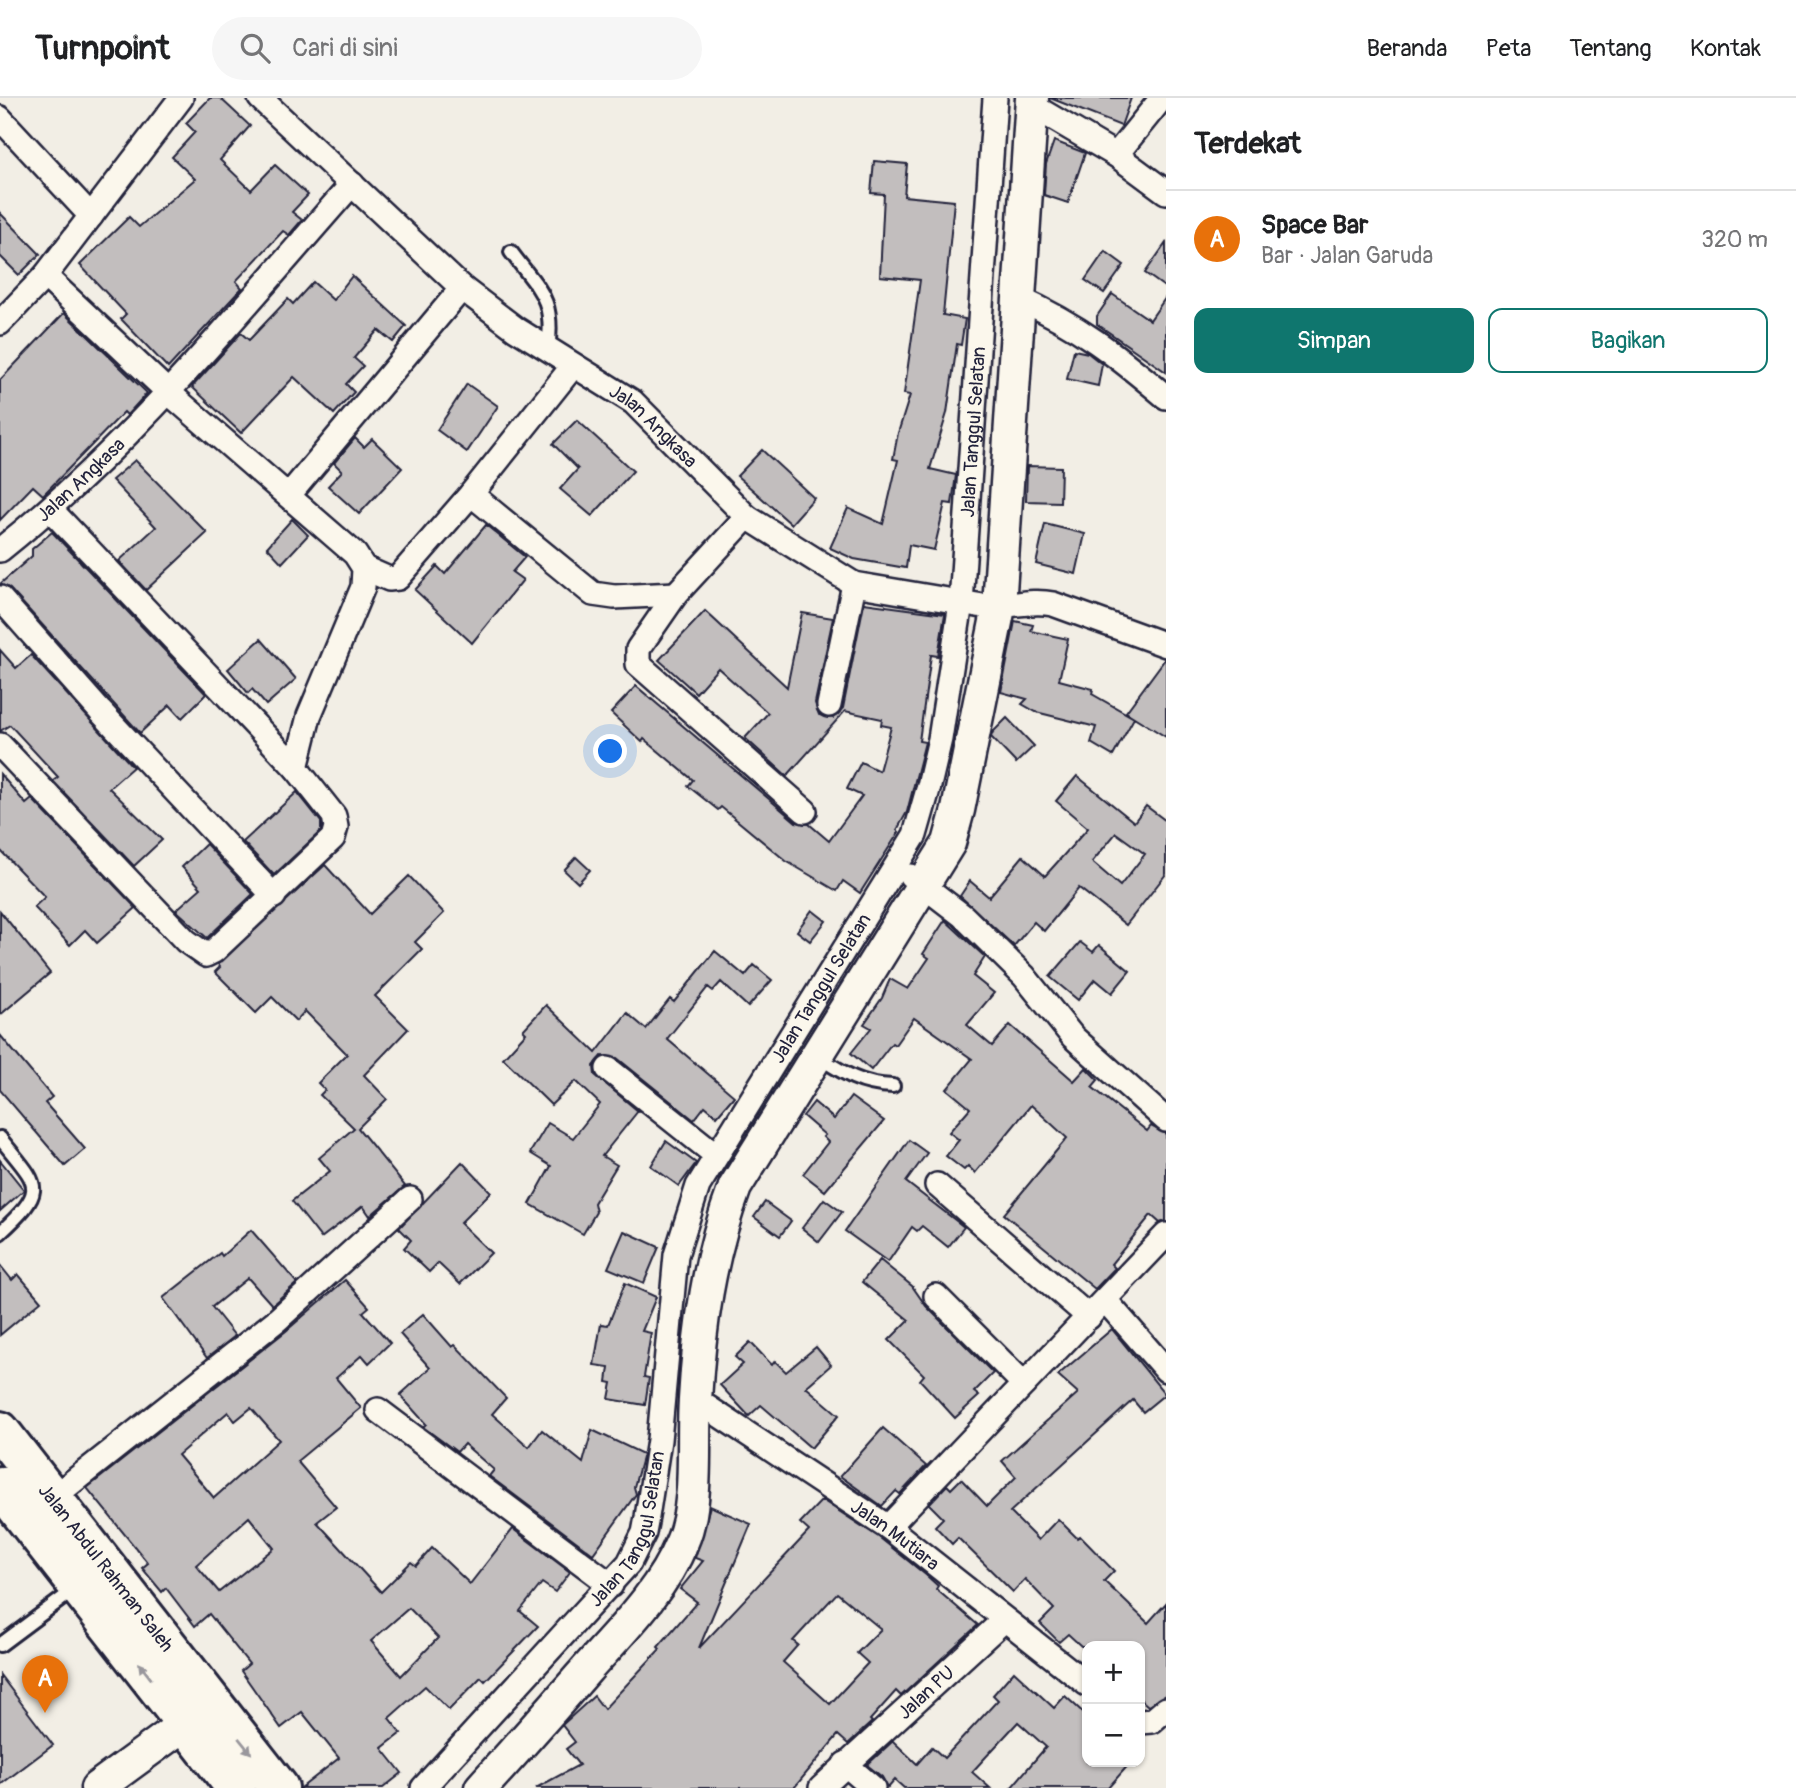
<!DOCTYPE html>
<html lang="id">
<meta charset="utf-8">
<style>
:root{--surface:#fff;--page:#f6f6f6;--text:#202124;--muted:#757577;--line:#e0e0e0;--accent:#0f766e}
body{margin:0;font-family:Pangolin,sans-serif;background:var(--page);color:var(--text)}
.controls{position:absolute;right:21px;bottom:21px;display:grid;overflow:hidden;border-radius:14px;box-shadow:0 2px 5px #0004}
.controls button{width:63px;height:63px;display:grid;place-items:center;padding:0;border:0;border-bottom:2px solid var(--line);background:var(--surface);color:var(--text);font:35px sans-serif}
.you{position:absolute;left:611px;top:654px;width:24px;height:24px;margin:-18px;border:5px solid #fff;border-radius:50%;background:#1a73e8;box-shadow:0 0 0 10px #1a73e833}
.badge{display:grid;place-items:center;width:46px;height:46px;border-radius:50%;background:var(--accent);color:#fff;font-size:23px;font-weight:700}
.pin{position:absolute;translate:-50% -58px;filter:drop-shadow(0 2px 4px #0008)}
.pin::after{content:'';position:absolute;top:37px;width:24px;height:21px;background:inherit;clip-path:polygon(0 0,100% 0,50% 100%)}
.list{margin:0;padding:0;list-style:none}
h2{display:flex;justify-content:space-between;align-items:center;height:91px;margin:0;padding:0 28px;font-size:30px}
h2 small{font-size:23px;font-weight:400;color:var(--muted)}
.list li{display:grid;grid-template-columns:46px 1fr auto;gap:21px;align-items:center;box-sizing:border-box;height:98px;padding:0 28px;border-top:2px solid var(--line)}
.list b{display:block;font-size:26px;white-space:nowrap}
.list p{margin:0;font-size:23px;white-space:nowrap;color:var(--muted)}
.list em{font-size:23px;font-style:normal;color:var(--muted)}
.actions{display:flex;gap:14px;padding:21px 28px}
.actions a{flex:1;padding:16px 0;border:2px solid var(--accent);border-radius:14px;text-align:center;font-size:24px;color:var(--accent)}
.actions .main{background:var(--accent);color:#fff}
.icon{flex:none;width:38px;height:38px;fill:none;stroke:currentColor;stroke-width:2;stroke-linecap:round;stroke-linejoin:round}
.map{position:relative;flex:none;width:1166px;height:1690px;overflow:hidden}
header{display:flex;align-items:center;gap:42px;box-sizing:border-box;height:98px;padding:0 35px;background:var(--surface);border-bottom:2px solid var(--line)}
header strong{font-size:33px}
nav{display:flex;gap:38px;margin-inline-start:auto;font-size:24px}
.search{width:490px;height:63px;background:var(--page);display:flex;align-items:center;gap:18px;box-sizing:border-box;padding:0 24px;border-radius:38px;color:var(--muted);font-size:26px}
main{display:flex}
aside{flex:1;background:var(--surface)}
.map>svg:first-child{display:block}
.building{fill:#c2bebe;stroke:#22223b;stroke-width:2;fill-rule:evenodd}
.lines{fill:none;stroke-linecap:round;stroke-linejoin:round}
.lane-casing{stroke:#22223b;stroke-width:18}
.street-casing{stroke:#22223b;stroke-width:28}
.secondary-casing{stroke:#22223b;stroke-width:37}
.highway-casing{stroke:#22223b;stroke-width:44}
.lane{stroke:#fbf7ec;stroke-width:12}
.street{stroke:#fbf7ec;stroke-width:23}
.secondary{stroke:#fbf7ec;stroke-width:32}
.highway{stroke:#fbf7ec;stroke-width:38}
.oneway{fill:#99979c}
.labels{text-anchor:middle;stroke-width:7;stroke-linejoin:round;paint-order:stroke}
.street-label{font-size:19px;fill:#22223b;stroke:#fbf7ec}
</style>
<header>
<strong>Turnpoint</strong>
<div class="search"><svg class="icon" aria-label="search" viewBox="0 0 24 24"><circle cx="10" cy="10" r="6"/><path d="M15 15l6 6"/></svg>Cari di sini</div>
<nav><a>Beranda</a><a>Peta</a><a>Tentang</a><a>Kontak</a></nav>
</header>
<main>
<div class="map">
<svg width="1166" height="1690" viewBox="0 0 1166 1690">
<rect width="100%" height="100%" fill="#f2eee5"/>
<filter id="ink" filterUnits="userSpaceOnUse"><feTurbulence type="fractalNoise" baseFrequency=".0143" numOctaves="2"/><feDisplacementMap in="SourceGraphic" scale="14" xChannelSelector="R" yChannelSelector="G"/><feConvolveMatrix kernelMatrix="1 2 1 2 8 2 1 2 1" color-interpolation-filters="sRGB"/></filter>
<g filter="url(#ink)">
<g class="building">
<path d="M 210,0 L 220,0 L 250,28 L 220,62 L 251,92 L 275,67 L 308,97 L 292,114 L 302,122 L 289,137 L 283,133 L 236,183 L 242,190 L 168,270 L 121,221 L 126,216 L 80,167 L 129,119 L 139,129 L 195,81 L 172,59 L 195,34 L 186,25 Z"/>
<path d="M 1050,0 L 1131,0 L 1121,28 Z"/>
<path d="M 1054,43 L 1085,55 L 1068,105 L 1044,97 L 1046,66 Z"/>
<path d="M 874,63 L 907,66 L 904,98 L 954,103 L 943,217 L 965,221 L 961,247 L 957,246 L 947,315 L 930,371 L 956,377 L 952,406 L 945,405 L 934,452 L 909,447 L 906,470 L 854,461 L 830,450 L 848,410 L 883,426 L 898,362 L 893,361 L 898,335 L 910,297 L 904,296 L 920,182 L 880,178 L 884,96 L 871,95 Z"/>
<path d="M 0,115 L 40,156 L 19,177 L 0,158 Z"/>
<path d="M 1166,145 L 1166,190 L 1145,175 Z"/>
<path d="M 1105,153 L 1124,167 L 1104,195 L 1085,182 Z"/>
<path d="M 352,178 L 406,228 L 393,244 L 378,232 L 354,260 L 363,268 L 346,286 L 354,294 L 334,316 L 294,279 L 241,335 L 192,289 L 241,235 L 249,242 L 288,201 L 293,206 L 313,184 L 333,202 Z"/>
<path d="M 1112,196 L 1150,222 L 1166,199 L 1166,274 L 1097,226 L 1097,218 Z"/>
<path d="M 64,215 L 147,295 L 127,317 L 124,314 L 43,397 L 33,388 L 0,422 L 0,282 Z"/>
<path d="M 1074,252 L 1088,255 L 1102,266 L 1098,288 L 1067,281 Z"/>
<path d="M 467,286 L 498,308 L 467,354 L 437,332 Z"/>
<path d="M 577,322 L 633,373 L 592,418 L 560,391 L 578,371 L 553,346 Z"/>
<path d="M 355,340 L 364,349 L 372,341 L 402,370 L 359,416 L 328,388 L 342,373 L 334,365 Z"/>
<path d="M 762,352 L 814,400 L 791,426 L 737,378 Z"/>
<path d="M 135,362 L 207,435 L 146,492 L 119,463 L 156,429 L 112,382 Z"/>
<path d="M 1027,368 L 1061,369 L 1060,404 L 1026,403 Z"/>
<path d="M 292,421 L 308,437 L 282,465 L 267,449 Z"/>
<path d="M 1045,426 L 1085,436 L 1076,476 L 1036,466 Z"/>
<path d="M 486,427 L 525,459 L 512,474 L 523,482 L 472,545 L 415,492 L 437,468 L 445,476 Z"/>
<path d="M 52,434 L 206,596 L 182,620 L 170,607 L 140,635 L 10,491 L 0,486 L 32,458 L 32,451 Z"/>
<path d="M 864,505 L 945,516 L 938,558 L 931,557 L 919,643 L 925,644 L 907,714 L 897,732 L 899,734 L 860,795 L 843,783 L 837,793 L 786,763 L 721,709 L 718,712 L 688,688 L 693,682 L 644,641 L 642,644 L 611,615 L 636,588 L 796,724 L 809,726 L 829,743 L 862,698 L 847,691 L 861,664 L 879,673 L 891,629 L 881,627 L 882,621 L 845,613 L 787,678 L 745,640 L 768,615 L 718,570 L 696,595 L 659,562 L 705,513 L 787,589 L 802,515 L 833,520 L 815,605 L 819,617 L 833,620 L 843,610 Z"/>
<path d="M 1015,523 L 1033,527 L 1031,533 L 1068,541 L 1059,582 L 1093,591 L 1092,596 L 1134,620 L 1113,658 L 1091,645 L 1096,629 L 1036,614 L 1022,606 L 1027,601 L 1001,594 Z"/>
<path d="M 261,541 L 296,581 L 266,607 L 252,591 L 248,595 L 228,571 Z"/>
<path d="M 0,552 L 16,570 L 31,557 L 133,669 L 109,690 L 162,742 L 134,768 L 53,683 L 58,679 L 10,627 L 0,633 Z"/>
<path d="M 1165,561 L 1166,561 L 1166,639 L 1126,614 Z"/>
<path d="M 1007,620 L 1034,648 L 1016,665 L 991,639 L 993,634 Z"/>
<path d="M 0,676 L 26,706 L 32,701 L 136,810 L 97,845 L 85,832 L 70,847 L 34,809 L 45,799 L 0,752 Z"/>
<path d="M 1077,678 L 1134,724 L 1146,708 L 1166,723 L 1166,776 L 1126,827 L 1079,790 L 1044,833 L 1034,824 L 1014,848 L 960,798 L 970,783 L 989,799 L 1023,758 L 1045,778 L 1088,730 L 1056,703 ZM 1116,735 L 1145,756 L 1120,788 L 1092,764 Z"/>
<path d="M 297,694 L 321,724 L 321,733 L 274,777 L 243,744 Z"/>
<path d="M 206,746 L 253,796 L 207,840 L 176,812 L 201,790 L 182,769 Z"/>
<path d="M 576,759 L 590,772 L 578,785 L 564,772 Z"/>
<path d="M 325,767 L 370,816 L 409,778 L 444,815 L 415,844 L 422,851 L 375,898 L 408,931 L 364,977 L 387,1001 L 358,1030 L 405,1088 L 370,1118 L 363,1108 L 321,1140 L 292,1103 L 330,1073 L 319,1060 L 354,1030 L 320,997 L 325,992 L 318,985 L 347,956 L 305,913 L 296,923 L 272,899 L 256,915 L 215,874 L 220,869 L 218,866 Z"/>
<path d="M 812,812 L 826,823 L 810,843 L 797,833 Z"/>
<path d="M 0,813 L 50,875 L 0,917 Z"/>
<path d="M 945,822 L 985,859 L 973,878 L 994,895 L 967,927 L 992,948 L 1010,927 L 1074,983 L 1086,970 L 1098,982 L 1092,989 L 1147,1033 L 1151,1028 L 1166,1036 L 1166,1123 L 1160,1125 L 1151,1117 L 1111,1166 L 1115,1170 L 1095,1191 L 1004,1116 L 1067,1040 L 1031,1007 L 975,1075 L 968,1068 L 964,1072 L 946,1058 L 959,1042 L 949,1034 L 970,1010 L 947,991 L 972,961 L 914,920 L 895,947 L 892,945 L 871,972 L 851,955 L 871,930 L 864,926 L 882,900 L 890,881 L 908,891 L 929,860 L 923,856 Z"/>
<path d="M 1080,844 L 1093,854 L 1099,847 L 1130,873 L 1112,895 L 1095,881 L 1078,902 L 1050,879 Z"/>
<path d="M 715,853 L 745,878 L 754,867 L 772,882 L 748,909 L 721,884 L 713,893 L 708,889 L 667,941 L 734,998 L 717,1018 L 705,1008 L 694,1022 L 617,960 L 602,958 L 594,968 L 595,977 L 638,1013 L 602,1058 L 617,1067 L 594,1105 L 596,1114 L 583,1136 L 530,1106 L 551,1068 L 530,1055 L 548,1025 L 573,1040 L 600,1006 L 576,983 L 551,1007 L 503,960 L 526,935 L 523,932 L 546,907 L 596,955 L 627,915 L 646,931 L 670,901 L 674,904 Z"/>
<path d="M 0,937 L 52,999 L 45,1005 L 85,1051 L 65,1068 L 0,992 Z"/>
<path d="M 851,999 L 884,1023 L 825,1093 L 803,1076 L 828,1044 L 823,1039 L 825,1037 L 803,1018 L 814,1004 L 834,1021 Z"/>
<path d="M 909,1042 L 927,1055 L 906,1084 L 964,1129 L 948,1149 L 922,1128 L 917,1133 L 912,1129 L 888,1164 L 845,1133 Z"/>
<path d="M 666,1043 L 696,1065 L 679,1088 L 651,1068 Z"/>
<path d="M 0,1062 L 24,1092 L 0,1113 Z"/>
<path d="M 462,1064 L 491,1094 L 460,1125 L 491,1155 L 460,1186 L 438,1165 L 429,1174 L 404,1150 L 411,1142 L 399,1130 Z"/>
<path d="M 824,1101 L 842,1114 L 819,1144 L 802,1130 Z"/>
<path d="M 765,1104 L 791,1123 L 780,1138 L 754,1119 Z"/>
<path d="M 251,1132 L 297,1185 L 272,1207 L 248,1180 L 212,1209 L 235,1238 L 207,1260 L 163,1200 L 220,1155 L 222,1158 Z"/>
<path d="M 624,1133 L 659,1149 L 644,1185 L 608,1170 Z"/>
<path d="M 880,1162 L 912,1188 L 926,1208 L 993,1275 L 974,1294 L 979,1298 L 955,1320 L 920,1282 L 924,1277 L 889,1242 L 909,1222 L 862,1184 Z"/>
<path d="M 0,1167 L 12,1182 L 18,1176 L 41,1203 L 0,1237 Z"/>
<path d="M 345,1182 L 369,1209 L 363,1214 L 390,1245 L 369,1265 L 362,1257 L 336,1280 L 361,1310 L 297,1363 L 336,1409 L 317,1424 L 381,1494 L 411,1464 L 416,1468 L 432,1450 L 470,1486 L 513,1431 L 570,1474 L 555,1494 L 542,1485 L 520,1513 L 538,1528 L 485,1583 L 481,1579 L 449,1612 L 425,1588 L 389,1620 L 401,1635 L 382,1650 L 402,1675 L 383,1690 L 301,1690 L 339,1660 L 302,1614 L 281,1630 L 241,1573 L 249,1566 L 209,1516 L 195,1528 L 166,1490 L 162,1494 L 142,1470 L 148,1465 L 87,1390 L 286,1233 ZM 251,1310 L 279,1342 L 214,1400 L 178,1357 L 228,1314 L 235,1323 ZM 249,1419 L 274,1450 L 219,1494 L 196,1467 ZM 409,1510 L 438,1540 L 401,1578 L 371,1543 Z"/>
<path d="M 625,1185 L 656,1199 L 642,1233 L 651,1235 L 644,1279 L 649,1280 L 645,1307 L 609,1301 L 612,1285 L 607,1284 L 609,1269 L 594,1267 L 601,1226 L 608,1227 Z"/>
<path d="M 423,1216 L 452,1249 L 455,1247 L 506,1300 L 492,1316 L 529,1349 L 542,1332 L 583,1365 L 592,1332 L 643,1356 L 634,1389 L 636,1396 L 593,1456 L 489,1378 L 494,1372 L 464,1346 L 457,1354 L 423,1329 L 426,1326 L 400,1297 L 430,1270 L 400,1236 Z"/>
<path d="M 1112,1231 L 1165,1296 L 1143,1314 L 1133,1302 L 1010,1414 L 1038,1442 L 1058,1421 L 1077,1440 L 1080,1438 L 1114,1473 L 1104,1483 L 1148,1525 L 1166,1505 L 1166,1597 L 1148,1608 L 1140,1601 L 1140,1548 L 1081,1548 L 1068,1536 L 1059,1544 L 1040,1525 L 1054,1511 L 1025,1481 L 1013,1494 L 958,1440 L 952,1446 L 935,1428 L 943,1420 L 929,1406 L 947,1387 L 951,1391 L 961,1381 L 987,1408 L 1016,1379 L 1002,1363 L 1078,1295 L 1058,1277 Z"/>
<path d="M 750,1244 L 772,1267 L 775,1263 L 786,1274 L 816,1249 L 831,1267 L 806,1289 L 839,1317 L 811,1350 L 761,1307 L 749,1318 L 720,1287 L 743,1266 L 735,1259 Z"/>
<path d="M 883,1330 L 926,1368 L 900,1396 L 896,1393 L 882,1408 L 840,1378 Z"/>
<path d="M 822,1402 L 880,1440 L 927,1478 L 938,1488 L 936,1491 L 978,1527 L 901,1598 L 896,1593 L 870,1622 L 872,1624 L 848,1646 L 838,1637 L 794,1690 L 536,1690 L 579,1667 L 566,1651 L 575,1644 L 562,1627 L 594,1598 L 604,1611 L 660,1551 L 658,1549 L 697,1504 L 680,1491 L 703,1463 L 695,1460 L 710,1408 L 751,1426 L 699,1550 L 809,1433 L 800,1425 ZM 837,1495 L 881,1531 L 857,1555 L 868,1565 L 830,1606 L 783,1564 L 798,1547 L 793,1543 Z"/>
<path d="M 1014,1573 L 1054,1610 L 1065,1598 L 1087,1618 L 1087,1664 L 1131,1664 L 1108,1690 L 1011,1690 L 1046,1649 L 1018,1624 L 972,1674 L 990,1690 L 904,1690 L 895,1682 L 888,1690 L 882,1679 L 867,1667 L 893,1643 L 917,1666 L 932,1649 L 944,1660 L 998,1602 L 993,1597 Z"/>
<path d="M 0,1577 L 53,1647 L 0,1687 Z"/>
</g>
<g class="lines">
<g class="lane-casing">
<g id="lane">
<path d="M 511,154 C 540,193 555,200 548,252"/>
<path d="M 817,958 C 843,975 861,987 893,988"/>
<path d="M 0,1040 C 38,1088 50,1089 0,1135"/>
<path d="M 0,1547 L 75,1491"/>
</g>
</g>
<g class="street-casing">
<g id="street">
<path id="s1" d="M 260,0 L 462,190 L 516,231 L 633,304 L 747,419 L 854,486 L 983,508 C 1007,510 1029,501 1053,506 L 1166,547"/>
<path d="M 1031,7 L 1116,57 L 1166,94"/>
<path d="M 0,20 L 91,118"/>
<path d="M 1116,57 L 1162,0"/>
<path d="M 45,178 L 168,294 L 355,456 L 364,470 L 363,489 L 309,618 L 296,670"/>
<path d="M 1018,200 C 1080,228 1115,256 1166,299"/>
<path d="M 0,225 L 45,178 L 181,0"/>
<path d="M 471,396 L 593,496 L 614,499 L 676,496"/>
<path d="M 289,397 L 462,190"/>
<path d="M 747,419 L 676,496 L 638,551 L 638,566 L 805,713"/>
<path id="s2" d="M 0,452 C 133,346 240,213 352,86"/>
<path d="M 364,470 L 389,481 L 398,480 L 471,396 L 573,268"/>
<path d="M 0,500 L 100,613 L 274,798"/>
<path d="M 829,607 L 854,486"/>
<path d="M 0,647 L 186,843 L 206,857 L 214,853 L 333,740 L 336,729 L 334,718 L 296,670 L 51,412"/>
<path d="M 911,778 L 963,818 L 1024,878 L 1073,939 L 1166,1022"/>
<path d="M 608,971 L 716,1057"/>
<path d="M 937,1087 L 1089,1219"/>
<path d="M 936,1198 L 1024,1286"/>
<path d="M 1105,1202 L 1166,1272"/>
<path id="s3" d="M 695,1301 L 888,1429 L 1087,1586"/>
<path d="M 378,1312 L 611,1487"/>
<path d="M 51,1401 L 277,1222 L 410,1101"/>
<path d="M 888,1429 L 1166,1137"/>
<path d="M 1140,1624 L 1152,1623 L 1166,1611"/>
<path d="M 845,1666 L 873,1690"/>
<path id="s4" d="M 423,1690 L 629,1465 L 644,1435 L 647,1419 L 659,1342 L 676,1157 L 698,1088 L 915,737 L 929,688 L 940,641 L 961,505 L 995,0"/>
<path id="s5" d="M 821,1690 L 1004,1522"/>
</g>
</g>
<g class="secondary-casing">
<g id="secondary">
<path d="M 97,1690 L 205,1611"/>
<path d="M 481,1690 C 517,1651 552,1611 587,1571 C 622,1532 662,1493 682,1444 C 699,1406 692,1344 695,1302 C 699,1229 709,1158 735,1089 L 949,745 L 958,712 L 999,509 L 1032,0"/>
</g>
</g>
<g class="highway-casing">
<g id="highway">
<path id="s6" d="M 0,1333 L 279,1690"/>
<path d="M 0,1388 L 236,1690"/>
</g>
</g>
<use href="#lane" class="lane"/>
<use href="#street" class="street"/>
<use href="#secondary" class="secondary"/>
<use href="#highway" class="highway"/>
</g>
<defs><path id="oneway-solid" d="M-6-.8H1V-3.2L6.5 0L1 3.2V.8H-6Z" transform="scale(1.75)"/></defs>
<g class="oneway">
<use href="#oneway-solid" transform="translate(145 1573) rotate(-128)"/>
<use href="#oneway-solid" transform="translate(245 1648) rotate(51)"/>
</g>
</g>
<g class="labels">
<g class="street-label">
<text dy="7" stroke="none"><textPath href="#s1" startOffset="514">Jalan Angkasa</textPath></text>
<text dy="7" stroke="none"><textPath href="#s4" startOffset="1512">Jalan Tanggul Selatan</textPath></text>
<text dy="7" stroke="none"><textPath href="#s2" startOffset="107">Jalan Angkasa</textPath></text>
<text dy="7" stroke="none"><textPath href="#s4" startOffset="924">Jalan Tanggul Selatan</textPath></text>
<text dy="7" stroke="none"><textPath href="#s4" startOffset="336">Jalan Tanggul Selatan</textPath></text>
<text dy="7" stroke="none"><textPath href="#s3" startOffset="242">Jalan Mutiara</textPath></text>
<text dy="7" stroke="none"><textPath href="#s6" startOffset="173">Jalan Abdul Rahman Saleh</textPath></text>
<text dy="7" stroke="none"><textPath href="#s5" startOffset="142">Jalan PU</textPath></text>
</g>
</g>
</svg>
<div class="controls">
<button>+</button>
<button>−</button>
</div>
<div class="you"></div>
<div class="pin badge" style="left:45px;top:1615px;background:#e8710a">A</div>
</div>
<aside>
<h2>Terdekat<small></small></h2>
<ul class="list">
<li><span class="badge" style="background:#e8710a">A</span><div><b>Space Bar</b><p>Bar · Jalan Garuda</p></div><em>320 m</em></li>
</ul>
<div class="actions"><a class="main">Simpan</a><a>Bagikan</a></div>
</aside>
</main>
